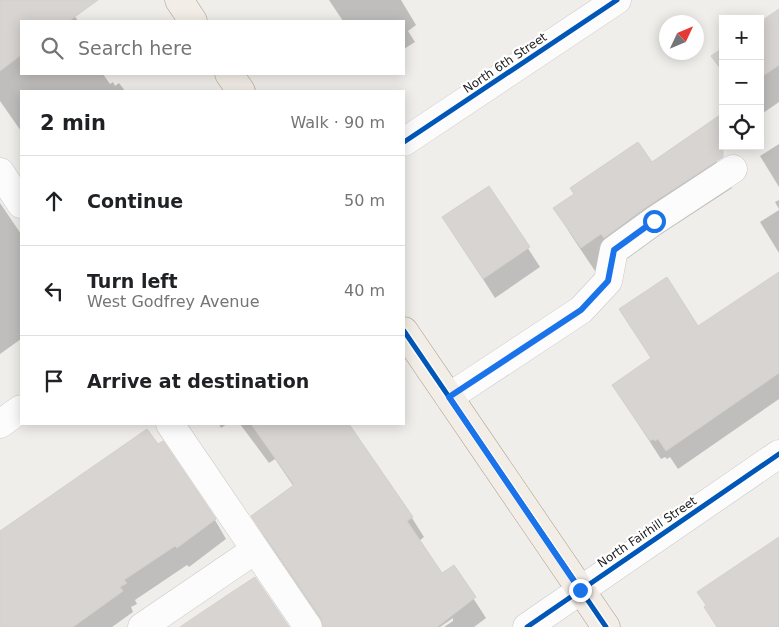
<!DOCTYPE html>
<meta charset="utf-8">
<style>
:root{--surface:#fff;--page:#f2f2f2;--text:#202124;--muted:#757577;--line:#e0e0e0}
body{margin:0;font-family:"DejaVu Sans",sans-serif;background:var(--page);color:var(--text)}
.controls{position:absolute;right:15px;top:15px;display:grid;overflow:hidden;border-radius:0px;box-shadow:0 2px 12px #0003}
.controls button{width:45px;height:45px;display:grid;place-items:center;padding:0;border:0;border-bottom:1px solid var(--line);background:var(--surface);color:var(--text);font:25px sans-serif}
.compass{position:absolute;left:659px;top:15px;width:45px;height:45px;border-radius:50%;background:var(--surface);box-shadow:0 2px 12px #0003;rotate:46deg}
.stop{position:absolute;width:15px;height:15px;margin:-11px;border:4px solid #1a73e8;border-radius:50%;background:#fff}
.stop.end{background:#1a73e8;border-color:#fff;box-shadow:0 1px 5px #0008}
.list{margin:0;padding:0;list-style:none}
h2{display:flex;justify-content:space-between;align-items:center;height:65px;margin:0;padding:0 20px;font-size:21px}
h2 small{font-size:16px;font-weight:400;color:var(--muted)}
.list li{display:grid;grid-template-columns:32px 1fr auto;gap:15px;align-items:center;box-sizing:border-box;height:90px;padding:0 20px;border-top:1px solid var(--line)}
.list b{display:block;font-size:19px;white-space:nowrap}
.list p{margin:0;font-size:16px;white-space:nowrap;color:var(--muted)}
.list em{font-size:16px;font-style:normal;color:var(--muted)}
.icon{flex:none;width:28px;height:28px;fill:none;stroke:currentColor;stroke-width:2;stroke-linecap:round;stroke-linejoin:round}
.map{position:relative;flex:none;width:779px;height:627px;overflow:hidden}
.search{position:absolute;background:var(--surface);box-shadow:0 2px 12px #0003;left:20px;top:20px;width:385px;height:55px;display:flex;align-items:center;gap:12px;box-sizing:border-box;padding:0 18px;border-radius:0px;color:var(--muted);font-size:19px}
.panel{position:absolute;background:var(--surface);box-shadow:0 2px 12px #0003;left:20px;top:90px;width:385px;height:335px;border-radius:0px}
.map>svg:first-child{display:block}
.shadow{fill:#0003}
.building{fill:#d7d4d2;stroke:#d3d0cc}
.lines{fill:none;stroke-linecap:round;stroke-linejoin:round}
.minor-casing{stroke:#c9c8c7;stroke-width:29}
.major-casing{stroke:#a79c86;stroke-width:29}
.minor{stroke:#fdfcfc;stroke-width:28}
.major{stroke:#f3ede7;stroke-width:28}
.cycleway-casing{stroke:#fff;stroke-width:8}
.cycleway{stroke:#0057b8;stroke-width:5}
.route{stroke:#1a73e8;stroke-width:6}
.labels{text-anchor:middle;stroke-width:4.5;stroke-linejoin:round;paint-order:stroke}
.street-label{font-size:12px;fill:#222;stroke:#fff}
</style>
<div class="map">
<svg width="779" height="627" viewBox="0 0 779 627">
<rect width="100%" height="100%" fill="#f0eeeb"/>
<g class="shadow">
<path d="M 0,0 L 64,0 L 78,21 L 21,21 L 21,74 L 103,74 L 110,84 L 113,82 L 115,86 L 119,83 L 125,91 L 21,91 L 21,131 L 0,101 Z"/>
<path d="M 329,0 L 401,0 L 416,25 L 408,31 L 415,42 L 404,49 L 404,21 L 343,21 Z"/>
<path d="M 779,11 L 779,102 L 760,115 L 760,24 Z"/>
<path d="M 779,144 L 779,187 L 760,156 Z"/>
<path d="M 716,161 L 732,188 L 660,235 L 620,264 L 597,274 L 571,235 L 555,208 L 652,163 Z"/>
<path d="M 489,188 L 540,267 L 495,298 L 444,218 Z"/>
<path d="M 779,200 L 779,209 L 775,202 Z"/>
<path d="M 0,203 L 21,234 L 21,339 L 0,354 Z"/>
<path d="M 779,210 L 779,253 L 760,222 Z"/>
<path d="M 779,274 L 779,399 L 678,469 L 670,457 L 667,459 L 665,457 L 661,459 L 613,385 Z"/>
<path d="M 219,424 L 227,424 L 221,428 Z"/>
<path d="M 240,424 L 342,424 L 391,487 L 412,518 L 424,537 L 419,541 L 442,575 L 453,567 L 486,618 L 474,627 L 444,627 L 453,621 L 453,618 L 440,627 L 324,627 L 324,624 L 264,536 L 253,516 L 294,487 L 275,459 L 269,463 Z"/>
<path d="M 215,520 L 226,539 L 189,567 L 187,565 L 135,600 L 137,604 L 131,607 L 133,612 L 112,627 L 0,627 L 0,532 Z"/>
</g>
<g class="building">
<path d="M 0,0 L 98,0 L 69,21 L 21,21 L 21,55 L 0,71 Z"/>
<path d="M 779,9 L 779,65 L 760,78 L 760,22 Z"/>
<path d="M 723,48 L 723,72 L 711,56 Z"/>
<path d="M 723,113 L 723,157 L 645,208 L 604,238 L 601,234 L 581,248 L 553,208 L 574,194 L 570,188 L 638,142 L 652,162 Z"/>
<path d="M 489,186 L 530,247 L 483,279 L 442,217 Z"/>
<path d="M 779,272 L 779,373 L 666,451 L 658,439 L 655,441 L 653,439 L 650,441 L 612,385 L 651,358 L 619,309 L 667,277 L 698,326 Z"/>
<path d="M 251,424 L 349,424 L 413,517 L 407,521 L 442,573 L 454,565 L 476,597 L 437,627 L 323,627 L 321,618 L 251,516 L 294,485 Z"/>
<path d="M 147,429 L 158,444 L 163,441 L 216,519 L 177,548 L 175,546 L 124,580 L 127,583 L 120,587 L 123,591 L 73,627 L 0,627 L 0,531 Z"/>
<path d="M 779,537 L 779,627 L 717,627 L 704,607 L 706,605 L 697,592 Z"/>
<path d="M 255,577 L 289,627 L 180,627 L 226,596 Z"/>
</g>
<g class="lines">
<g class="minor-casing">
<g id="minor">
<path d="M 404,142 L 617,0"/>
<path d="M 0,172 L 21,204"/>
<path d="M 449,397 L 581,310 L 608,281 L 614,250 L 654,221 L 733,169"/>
<path d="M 0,424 L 21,409"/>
<path d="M 170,424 L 308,627"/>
<path d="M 142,627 L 255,550"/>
<path d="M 527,627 L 779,454"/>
</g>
</g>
<g class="major-casing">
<g id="major">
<path d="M 179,0 L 193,21"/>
<path d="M 229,74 L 241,91"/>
<path d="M 404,331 L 606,627"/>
</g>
</g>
<use href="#minor" class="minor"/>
<use href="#major" class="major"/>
<g class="cycleway-casing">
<g id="cycleway">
<path d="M 404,142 L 617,0"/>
<path d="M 404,331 L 606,627"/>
<path d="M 527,627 L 779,454"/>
</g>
</g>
<use href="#cycleway" class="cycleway"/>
</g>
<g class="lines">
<path class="route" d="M 580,590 L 449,397 L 581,310 L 608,281 L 614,250 L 654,221"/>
</g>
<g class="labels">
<g class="street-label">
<text transform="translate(505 63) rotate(-34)" y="4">North 6th Street</text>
<text transform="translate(647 532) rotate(-34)" y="4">North Fairhill Street</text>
</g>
</g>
</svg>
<div class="controls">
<button>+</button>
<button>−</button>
<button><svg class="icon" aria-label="locate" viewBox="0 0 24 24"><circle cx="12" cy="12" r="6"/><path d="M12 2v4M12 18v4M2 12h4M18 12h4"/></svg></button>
</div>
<svg class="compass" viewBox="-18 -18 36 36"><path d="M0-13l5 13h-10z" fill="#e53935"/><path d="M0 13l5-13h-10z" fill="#757577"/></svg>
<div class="stop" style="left:654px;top:221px"></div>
<div class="stop end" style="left:580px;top:590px"></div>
<div class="search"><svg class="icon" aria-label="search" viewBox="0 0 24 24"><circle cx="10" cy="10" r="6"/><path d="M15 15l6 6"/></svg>Search here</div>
<section class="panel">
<h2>2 min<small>Walk · 90 m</small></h2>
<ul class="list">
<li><svg class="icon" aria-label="ahead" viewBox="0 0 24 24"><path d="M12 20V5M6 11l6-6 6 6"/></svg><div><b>Continue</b></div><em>50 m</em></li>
<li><svg class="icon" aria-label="left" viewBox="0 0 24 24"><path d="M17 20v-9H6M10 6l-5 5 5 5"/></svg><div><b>Turn left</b><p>West Godfrey Avenue</p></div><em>40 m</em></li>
<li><svg class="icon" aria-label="arrive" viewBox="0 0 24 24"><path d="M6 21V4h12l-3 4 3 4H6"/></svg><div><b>Arrive at destination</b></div></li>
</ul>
</section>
</div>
